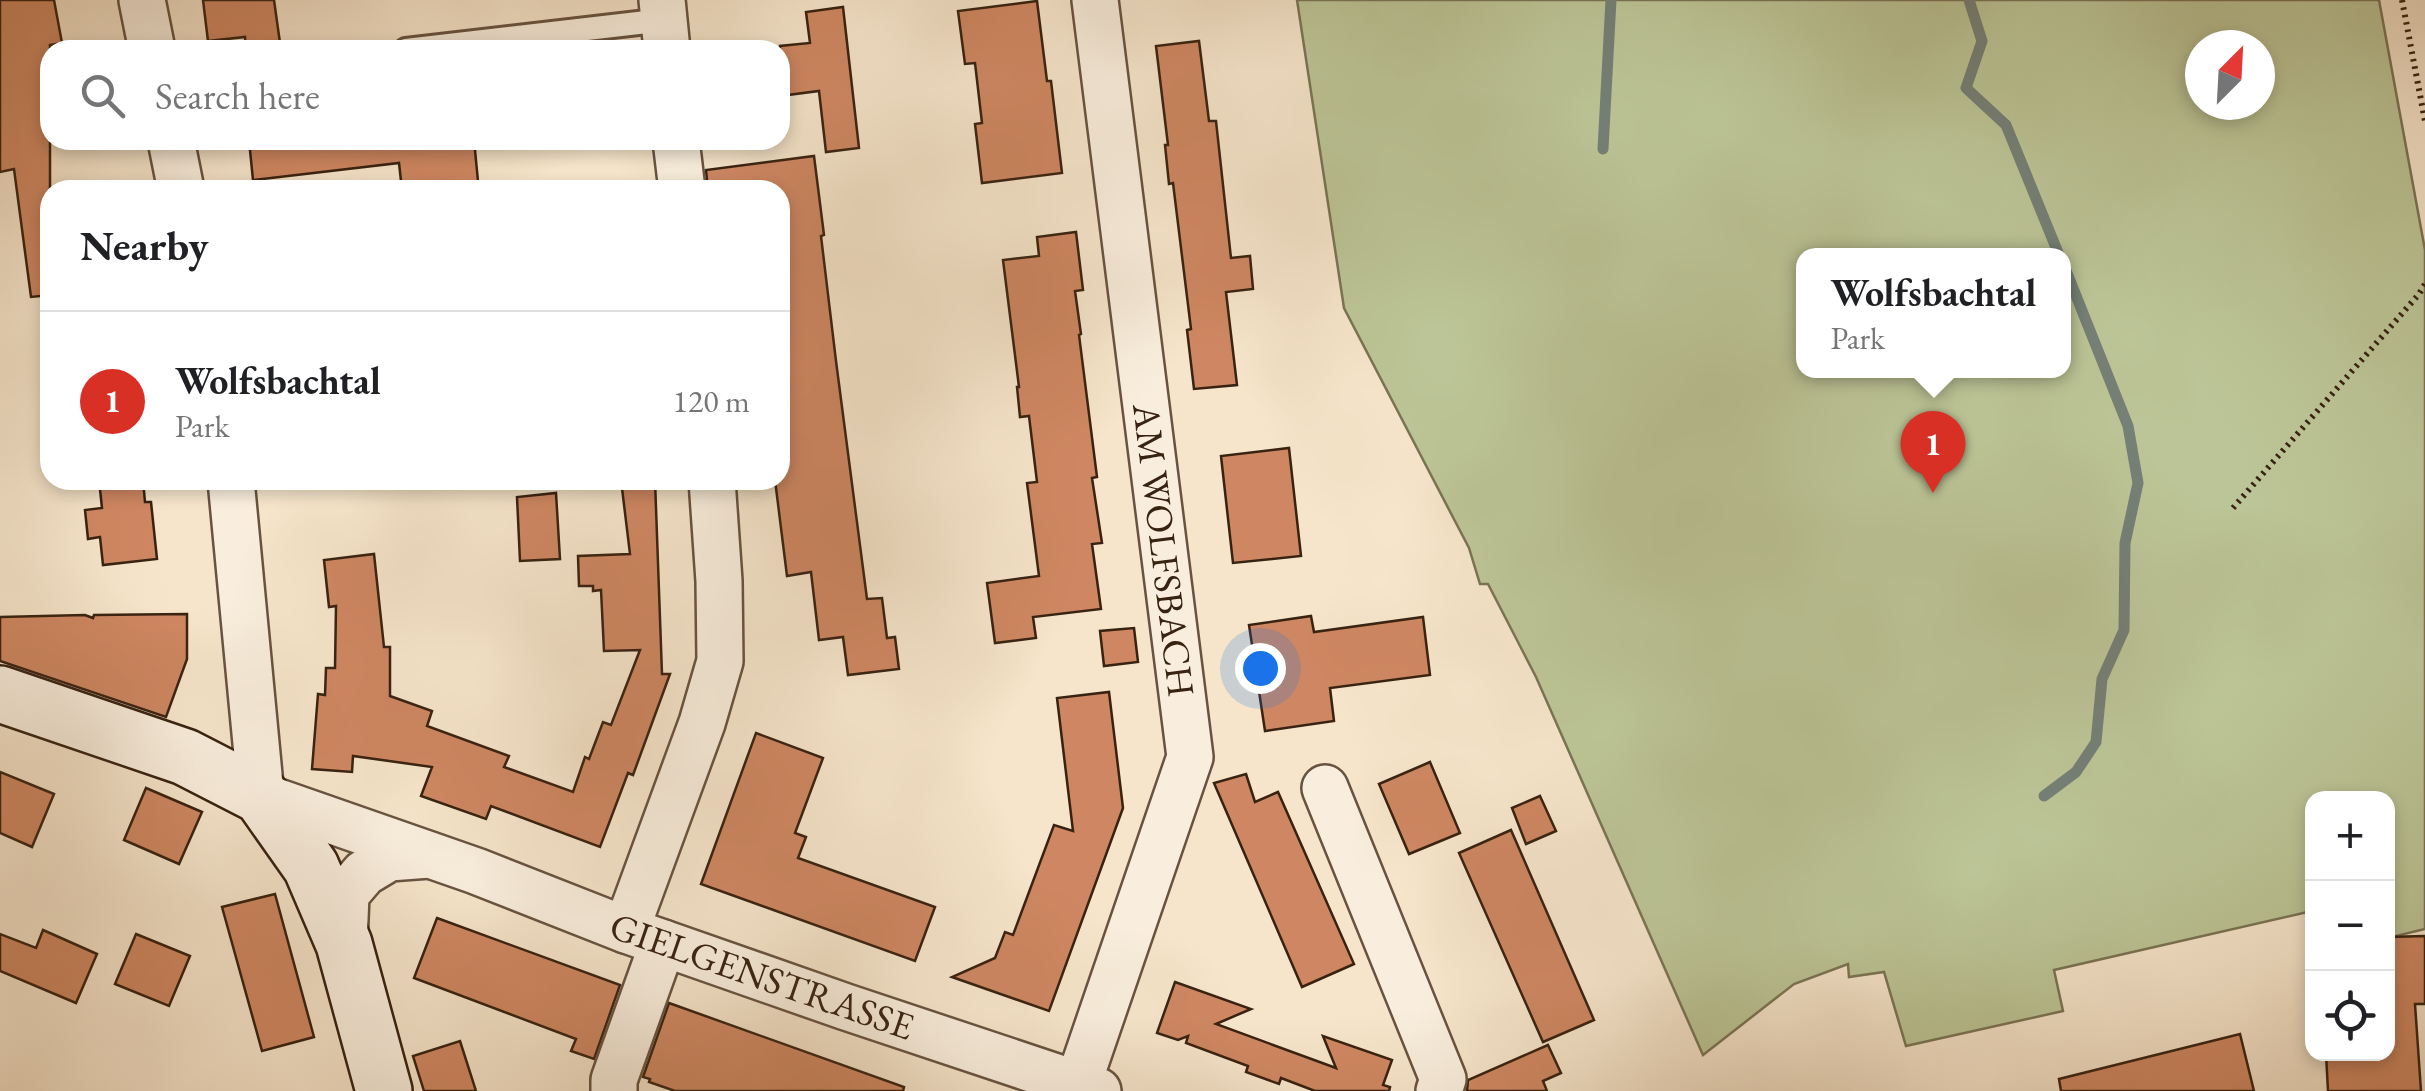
<!DOCTYPE html>
<meta charset="utf-8">
<style>
:root{--surface:#fff;--page:#f2f2f2;--text:#202124;--muted:#757577;--line:#e0e0e0;--accent:#d93025}
body{margin:0;font-family:"EB Garamond",serif;background:var(--page);color:var(--text)}
.controls{position:absolute;right:30px;bottom:30px;display:grid;overflow:hidden;border-radius:20px;box-shadow:0 5px 15px #0003}
.controls button{width:90px;height:90px;display:grid;place-items:center;padding:0;border:0;border-bottom:2px solid var(--line);background:var(--surface);color:var(--text);font:50px sans-serif}
.compass{position:absolute;left:2185px;top:30px;width:90px;height:90px;border-radius:50%;background:var(--surface);box-shadow:0 5px 15px #0003;rotate:24deg}
.you{position:absolute;left:1260px;top:668px;width:35px;height:35px;margin:-25px;border:8px solid #fff;border-radius:50%;background:#1a73e8;box-shadow:0 0 0 15px #1a73e833}
.badge{display:grid;place-items:center;width:65px;height:65px;border-radius:50%;background:var(--accent);color:#fff;font-size:32px;font-weight:700}
.pin{position:absolute;translate:-50% -82px;filter:drop-shadow(0 2px 5px #0008)}
.pin::after{content:'';position:absolute;top:52px;width:35px;height:30px;background:inherit;clip-path:polygon(0 0,100% 0,50% 100%)}
.popup{position:absolute;left:1796px;top:248px;width:275px;height:130px;box-sizing:border-box;display:grid;place-content:center;border-radius:20px;background:var(--surface);filter:drop-shadow(0 2px 8px #0005);font-size:32px;white-space:nowrap;color:var(--muted)}
.popup b{font-size:38px;color:var(--text)}
.popup::after{content:'';position:absolute;left:50%;top:100%;margin-left:-20px;border:20px solid transparent;border-top-color:var(--surface)}
.list{margin:0;padding:0;list-style:none}
h2{display:flex;justify-content:space-between;align-items:center;height:130px;margin:0;padding:0 40px;font-size:42px}
h2 small{font-size:32px;font-weight:400;color:var(--muted)}
.list li{display:grid;grid-template-columns:65px 1fr auto;gap:30px;align-items:center;box-sizing:border-box;height:180px;padding:0 40px;border-top:2px solid var(--line)}
.list b{display:block;font-size:38px;white-space:nowrap}
.list p{margin:0;font-size:32px;white-space:nowrap;color:var(--muted)}
.list em{font-size:32px;font-style:normal;color:var(--muted)}
.icon{flex:none;width:55px;height:55px;fill:none;stroke:currentColor;stroke-width:2;stroke-linecap:round;stroke-linejoin:round}
.map{position:relative;flex:none;width:2425px;height:1091px;overflow:hidden}
.search{position:absolute;background:var(--surface);box-shadow:0 5px 15px #0003;left:40px;top:40px;width:750px;height:110px;display:flex;align-items:center;gap:25px;box-sizing:border-box;padding:0 35px;border-radius:30px;color:var(--muted);font-size:38px}
.panel{position:absolute;background:var(--surface);box-shadow:0 5px 15px #0003;left:40px;top:180px;width:750px;height:310px;border-radius:30px}
.map>svg:first-child{display:block}
.green{fill:#bcc597;stroke:#7a7454;stroke-width:2.5;fill-rule:evenodd}
.lines{fill:none;stroke-linecap:round;stroke-linejoin:round}
.stream{stroke:#758077;stroke-width:11}
.building{fill:#ce8762;stroke:#382211;stroke-width:2.5}
.lane-casing{stroke:#685340;stroke-width:28}
.street-casing{stroke:#685340;stroke-width:50}
.secondary-casing{stroke:#382211;stroke-width:60}
.path{stroke:#382211;stroke-width:6;stroke-dasharray:2.5 5;stroke-linecap:butt}
.lane{stroke:#f9eedd;stroke-width:22}
.street{stroke:#f9eedd;stroke-width:45}
.secondary{stroke:#f9eedd;stroke-width:55}
.labels{text-anchor:middle;stroke-width:8;stroke-linejoin:round;paint-order:stroke}
.street-label{font-size:38px;fill:#382211;stroke:#f9eedd}
</style>
<div class="map">
<svg width="2425" height="1091" viewBox="0 0 2425 1091">
<rect width="100%" height="100%" fill="#f6e5cb"/>
<filter id="stains"><feTurbulence type="fractalNoise" baseFrequency=".002" numOctaves="4"/><feColorMatrix values="0 0 0 0 .2 0 0 0 0 .09 0 0 0 0 .02 0 0 0 .5 -.17"/></filter>
<radialGradient id="worn" r=".72"><stop offset=".6" stop-color="#630" stop-opacity="0"/><stop offset="1" stop-color="#630" stop-opacity=".3"/></radialGradient>
<path class="green" d="M 1297,0 L 2379,0 L 2425,250 L 2425,929 L 2388,938 L 2388,798 L 2312,798 L 2312,911 L 2054,970 L 2063,1011 L 1906,1046 L 1884,972 L 1849,977 L 1848,964 L 1794,984 L 1703,1055 L 1536,677 L 1488,584 L 1480,584 L 1469,548 L 1344,308 ZM 2200,45 L 2260,45 L 2260,105 L 2200,105 ZM 1803,255 L 2063,255 L 2063,370 L 1803,370 Z"/>
<g class="lines">
<g class="stream">
<path d="M 1969,0 L 1982,41 L 1966,88 L 2006,125 L 2059,255"/>
<path d="M 1603,149 L 1611,0"/>
<path d="M 2044,796 L 2076,772 L 2096,742 L 2102,679 L 2124,630 L 2125,543 L 2138,483 L 2128,426 L 2063,263"/>
</g>
</g>
<g class="building">
<path d="M 0,0 L 54,0 L 62,43 L 50,45 L 50,295 L 31,297 L 14,169 L 0,172 Z"/>
<path d="M 203,0 L 274,0 L 281,50 L 246,50 L 245,37 L 208,41 Z"/>
<path d="M 1037,1 L 1047,81 L 1051,81 L 1062,173 L 982,183 L 975,124 L 982,123 L 975,63 L 965,64 L 958,11 Z"/>
<path d="M 843,7 L 859,148 L 826,152 L 819,91 L 780,96 L 780,46 L 810,43 L 806,12 Z"/>
<path d="M 1199,41 L 1209,121 L 1216,121 L 1231,258 L 1250,256 L 1253,289 L 1226,292 L 1237,385 L 1194,389 L 1187,330 L 1191,329 L 1173,183 L 1169,184 L 1165,145 L 1168,145 L 1156,46 Z"/>
<path d="M 249,140 L 474,140 L 478,181 L 402,190 L 399,163 L 253,180 Z"/>
<path d="M 814,156 L 824,235 L 821,236 L 836,361 L 867,599 L 882,598 L 887,638 L 895,637 L 899,669 L 848,675 L 843,637 L 819,640 L 811,572 L 787,576 L 775,480 L 780,480 L 780,190 L 708,190 L 706,170 Z"/>
<path d="M 1076,232 L 1083,290 L 1075,291 L 1081,334 L 1079,335 L 1097,477 L 1092,478 L 1102,543 L 1092,544 L 1101,609 L 1033,617 L 1036,638 L 995,643 L 987,583 L 1039,576 L 1027,483 L 1037,482 L 1029,416 L 1020,417 L 1017,387 L 1019,387 L 1003,260 L 1039,256 L 1037,237 Z"/>
<path d="M 1289,448 L 1301,556 L 1233,563 L 1221,456 Z"/>
<path d="M 99,480 L 143,480 L 145,502 L 151,502 L 157,559 L 103,565 L 100,537 L 88,539 L 85,510 L 102,508 Z"/>
<path d="M 621,480 L 655,480 L 662,674 L 670,674 L 633,775 L 628,773 L 600,847 L 491,806 L 486,819 L 421,796 L 432,767 L 353,756 L 352,772 L 312,769 L 318,694 L 325,695 L 326,668 L 335,668 L 336,606 L 329,607 L 324,560 L 374,554 L 384,647 L 390,647 L 390,696 L 432,711 L 427,726 L 509,756 L 504,767 L 573,792 L 585,757 L 589,759 L 603,722 L 611,725 L 640,650 L 604,651 L 601,590 L 593,591 L 593,586 L 579,586 L 578,556 L 630,554 Z"/>
<path d="M 556,493 L 560,559 L 520,561 L 517,497 Z"/>
<path d="M 187,614 L 187,659 L 166,717 L 0,661 L 0,617 L 85,615 L 93,618 L 94,615 Z"/>
<path d="M 1311,616 L 1314,632 L 1423,617 L 1430,675 L 1330,688 L 1334,721 L 1265,731 L 1249,625 Z"/>
<path d="M 1134,628 L 1138,662 L 1104,666 L 1100,631 Z"/>
<path d="M 1109,692 L 1123,808 L 1049,1011 L 952,977 L 995,958 L 1005,932 L 1013,935 L 1054,825 L 1073,831 L 1057,698 Z"/>
<path d="M 756,733 L 823,758 L 795,833 L 806,837 L 798,858 L 935,907 L 915,961 L 701,884 Z"/>
<path d="M 1430,762 L 1460,833 L 1409,854 L 1379,784 Z"/>
<path d="M 0,772 L 54,794 L 32,847 L 0,833 Z"/>
<path d="M 1246,774 L 1255,802 L 1278,792 L 1354,964 L 1302,987 L 1214,783 Z"/>
<path d="M 146,788 L 202,812 L 179,864 L 124,840 Z"/>
<path d="M 1540,796 L 1556,831 L 1526,844 L 1512,808 Z"/>
<path d="M 1511,830 L 1594,1020 L 1543,1042 L 1459,853 Z"/>
<path d="M 275,894 L 314,1037 L 262,1051 L 222,907 Z"/>
<path d="M 437,918 L 620,985 L 594,1059 L 571,1051 L 576,1039 L 414,978 Z"/>
<path d="M 43,930 L 97,954 L 76,1003 L 0,971 L 0,934 L 36,948 Z"/>
<path d="M 136,934 L 190,956 L 169,1006 L 115,984 Z"/>
<path d="M 2425,936 L 2425,1004 L 2415,1004 L 2421,1091 L 2328,1091 L 2326,1054 L 2388,1054 L 2388,937 Z"/>
<path d="M 1175,982 L 1251,1009 L 1216,1024 L 1336,1068 L 1323,1036 L 1392,1060 L 1383,1085 L 1390,1087 L 1389,1091 L 1315,1091 L 1281,1078 L 1279,1084 L 1246,1072 L 1248,1066 L 1186,1043 L 1188,1036 L 1178,1040 L 1157,1033 Z"/>
<path d="M 669,1003 L 904,1087 L 903,1091 L 675,1091 L 649,1082 L 650,1079 L 643,1077 Z"/>
<path d="M 2240,1034 L 2254,1091 L 2061,1091 L 2059,1079 Z"/>
<path d="M 460,1041 L 476,1091 L 424,1091 L 413,1056 Z"/>
<path d="M 1548,1045 L 1561,1073 L 1543,1081 L 1547,1091 L 1467,1091 L 1468,1080 Z"/>
</g>
<g class="lines">
<g class="lane-casing">
<path id="lane" d="M 406,50 L 664,20"/>
</g>
<g class="street-casing">
<g id="street">
<path d="M 142,0 L 152,50"/>
<path d="M 662,0 L 667,50"/>
<path d="M 171,140 L 181,190"/>
<path d="M 676,140 L 682,190"/>
<path d="M 231,480 L 261,796 L 476,871 L 626,930 L 846,1007 L 1098,1091"/>
<path d="M 1325,788 L 1443,1079 L 1439,1091"/>
<path d="M 626,930 L 702,723 L 720,661 L 719,581 L 712,480"/>
<path d="M 344,944 L 346,894 L 364,873 L 389,858 L 429,855"/>
<path d="M 1078,1084 L 1190,757 L 1095,0"/>
<path d="M 614,1091 L 614,1080 L 663,943"/>
</g>
</g>
<g class="secondary-casing">
<path id="secondary" d="M 0,694 L 185,757 L 261,796 L 311,867 L 344,944 L 384,1091"/>
</g>
<g class="path">
<path d="M 2402,0 L 2425,121"/>
<path d="M 2233,508 L 2419,294 L 2425,284"/>
</g>
<use href="#lane" class="lane"/>
<use href="#street" class="street"/>
<use href="#secondary" class="secondary"/>
</g>
<g class="labels">
<g class="street-label">
<text transform="translate(1164 550) rotate(83)" y="13">AM WOLFSBACH</text>
<text transform="translate(762 976) rotate(19)" y="13">GIELGENSTRASSE</text>
</g>
</g>
<rect width="100%" height="100%" filter="url(#stains)"/>
<rect width="100%" height="100%" fill="url(#worn)"/>
</svg>
<div class="controls">
<button>+</button>
<button>−</button>
<button><svg class="icon" aria-label="locate" viewBox="0 0 24 24"><circle cx="12" cy="12" r="6"/><path d="M12 2v4M12 18v4M2 12h4M18 12h4"/></svg></button>
</div>
<svg class="compass" viewBox="-18 -18 36 36"><path d="M0-13l5 13h-10z" fill="#e53935"/><path d="M0 13l5-13h-10z" fill="#757577"/></svg>
<div class="you"></div>
<div class="pin badge" style="left:1933px;top:493px">1</div>
<div class="popup"><b>Wolfsbachtal</b>Park</div>
<div class="search"><svg class="icon" aria-label="search" viewBox="0 0 24 24"><circle cx="10" cy="10" r="6"/><path d="M15 15l6 6"/></svg>Search here</div>
<section class="panel">
<h2>Nearby<small></small></h2>
<ul class="list">
<li><span class="badge">1</span><div><b>Wolfsbachtal</b><p>Park</p></div><em>120 m</em></li>
</ul>
</section>
</div>
